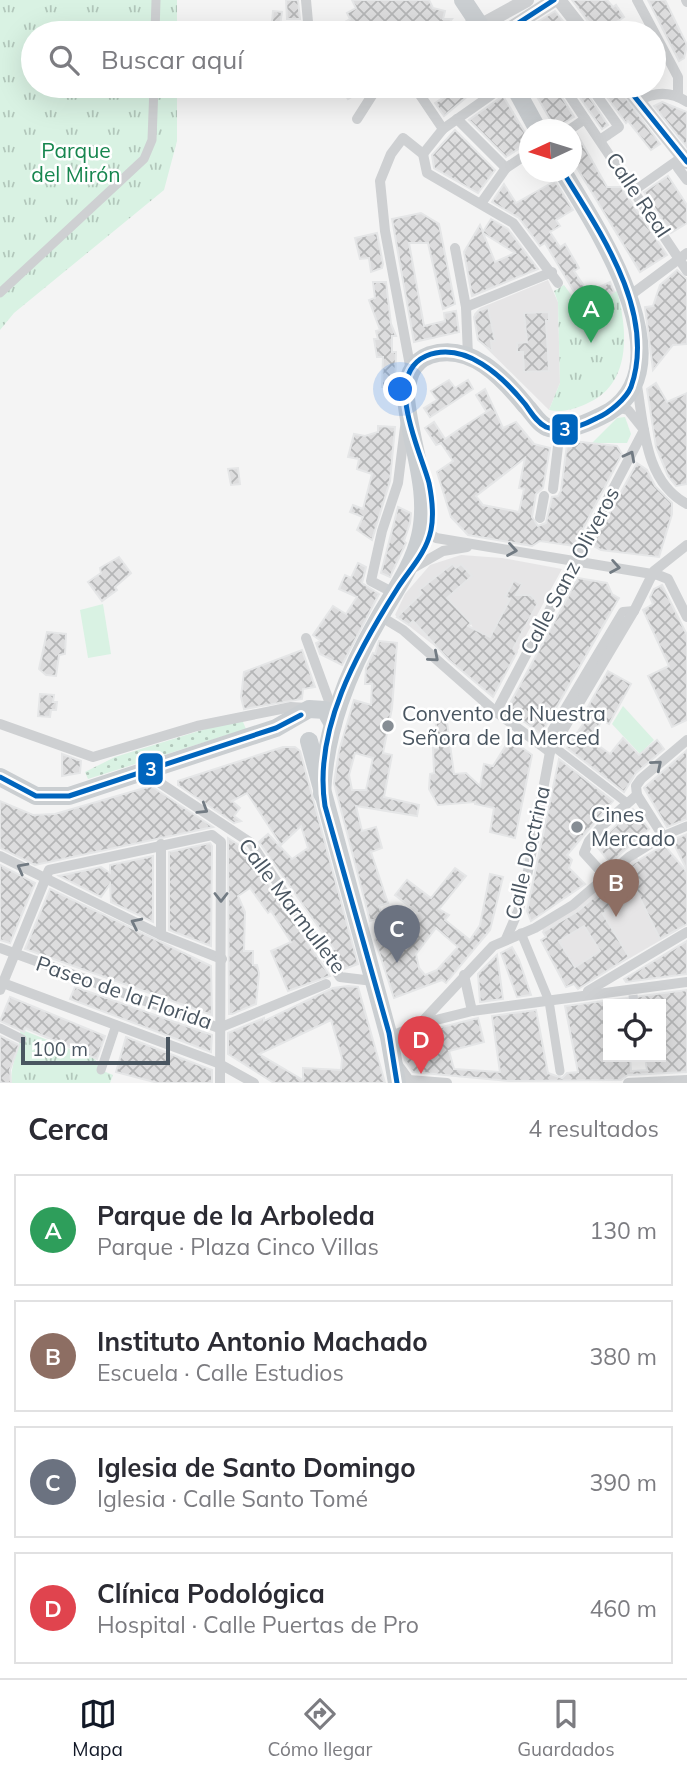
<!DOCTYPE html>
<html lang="es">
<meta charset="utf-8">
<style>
:root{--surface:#fff;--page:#f7f7f7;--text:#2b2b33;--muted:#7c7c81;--line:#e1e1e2;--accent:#111827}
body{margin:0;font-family:Mulish,sans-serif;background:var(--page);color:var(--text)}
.controls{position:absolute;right:21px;bottom:21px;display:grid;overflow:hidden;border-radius:0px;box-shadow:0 7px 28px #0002}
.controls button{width:63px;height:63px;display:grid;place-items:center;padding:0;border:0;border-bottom:2px solid var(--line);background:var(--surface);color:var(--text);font:35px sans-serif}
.compass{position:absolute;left:519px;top:119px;width:63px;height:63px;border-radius:50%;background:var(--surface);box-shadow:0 7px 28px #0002;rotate:266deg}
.scale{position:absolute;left:21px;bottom:18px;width:149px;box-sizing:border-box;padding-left:7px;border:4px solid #4a5661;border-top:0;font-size:19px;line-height:24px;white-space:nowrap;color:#4a5661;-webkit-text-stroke:5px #fff;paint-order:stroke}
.you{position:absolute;left:401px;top:390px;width:24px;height:24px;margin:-18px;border:5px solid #fff;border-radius:50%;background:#1a73e8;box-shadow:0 0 0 10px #1a73e833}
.badge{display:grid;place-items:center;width:46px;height:46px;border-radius:50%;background:var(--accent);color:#fff;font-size:23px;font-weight:700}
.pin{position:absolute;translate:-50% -58px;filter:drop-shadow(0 2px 4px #0008)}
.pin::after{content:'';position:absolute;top:37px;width:24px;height:21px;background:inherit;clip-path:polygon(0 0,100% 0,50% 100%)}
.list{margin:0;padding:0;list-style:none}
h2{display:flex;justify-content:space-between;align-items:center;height:91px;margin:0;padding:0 28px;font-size:30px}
h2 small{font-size:23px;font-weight:400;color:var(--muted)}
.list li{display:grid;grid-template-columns:46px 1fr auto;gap:21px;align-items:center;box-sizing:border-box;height:112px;margin:0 14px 14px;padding:0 14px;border:2px solid var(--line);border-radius:0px}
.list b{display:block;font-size:26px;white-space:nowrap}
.list p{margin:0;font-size:23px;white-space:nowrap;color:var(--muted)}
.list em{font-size:23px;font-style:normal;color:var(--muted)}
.icon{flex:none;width:38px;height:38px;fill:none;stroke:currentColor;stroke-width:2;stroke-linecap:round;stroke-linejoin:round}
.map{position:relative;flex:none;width:687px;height:1083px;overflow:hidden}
.search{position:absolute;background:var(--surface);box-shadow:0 7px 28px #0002;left:21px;right:21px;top:21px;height:77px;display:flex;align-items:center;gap:18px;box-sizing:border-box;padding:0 24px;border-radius:38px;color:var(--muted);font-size:26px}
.sheet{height:595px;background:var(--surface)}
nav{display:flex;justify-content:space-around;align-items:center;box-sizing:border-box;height:98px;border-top:2px solid var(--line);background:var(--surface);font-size:19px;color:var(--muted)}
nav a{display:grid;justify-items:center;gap:4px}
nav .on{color:var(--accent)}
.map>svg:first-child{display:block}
.education{fill:#e6e5e6}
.grass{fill:url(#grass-dots)}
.park{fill:url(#park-tufts)}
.garden{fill:#d9f2e3}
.building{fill:url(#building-cross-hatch);stroke:#e5e6e7;stroke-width:2;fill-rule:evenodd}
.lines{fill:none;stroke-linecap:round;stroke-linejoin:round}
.pedestrian-tunnel{stroke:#d2d4d7;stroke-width:9;stroke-dasharray:9 4.5;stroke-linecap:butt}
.pedestrian{stroke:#ced0d2;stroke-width:9}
.minor{stroke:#ced0d2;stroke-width:10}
.tertiary{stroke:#ced0d2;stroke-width:14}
.primary{stroke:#caced1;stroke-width:18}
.bus-1-casing{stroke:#fff;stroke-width:10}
.bus-1{stroke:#0065bd;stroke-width:5}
.oneway{stroke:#727b83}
.poi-dot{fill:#868d94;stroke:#fff;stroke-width:2.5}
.labels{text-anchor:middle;stroke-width:5;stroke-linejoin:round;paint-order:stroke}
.park-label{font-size:21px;fill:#17864f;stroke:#fff}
.street-label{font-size:21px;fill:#4a5661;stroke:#fff}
.poi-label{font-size:21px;fill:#4a5661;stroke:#fff;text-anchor:start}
.line-badge{stroke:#fff;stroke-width:2.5}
.badge-label{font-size:19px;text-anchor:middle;font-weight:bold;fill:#fff}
</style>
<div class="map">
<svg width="687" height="1083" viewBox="0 0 687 1083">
<defs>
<pattern id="grass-dots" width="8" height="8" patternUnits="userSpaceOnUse" patternTransform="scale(1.75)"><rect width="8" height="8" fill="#d9f2e3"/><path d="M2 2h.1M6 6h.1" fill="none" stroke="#b2c7bb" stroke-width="1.8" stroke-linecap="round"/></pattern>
<pattern id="park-tufts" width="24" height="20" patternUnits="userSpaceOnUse" patternTransform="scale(1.75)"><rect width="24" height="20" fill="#d9f2e3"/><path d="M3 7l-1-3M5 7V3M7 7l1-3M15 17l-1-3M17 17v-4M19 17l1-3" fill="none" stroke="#b2c7bb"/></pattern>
<pattern id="building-cross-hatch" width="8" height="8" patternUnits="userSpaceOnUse" patternTransform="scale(1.75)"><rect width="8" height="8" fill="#ddddde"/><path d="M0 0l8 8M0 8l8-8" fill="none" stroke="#b5b6b7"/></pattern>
</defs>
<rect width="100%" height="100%" fill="#f4f4f4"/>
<g class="education">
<path d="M 548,280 L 558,302 L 560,383 L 549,410 L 478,340 L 474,314 L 480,308 Z"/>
<path d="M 461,555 L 502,558 L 562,569 L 517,652 L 473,628 L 471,624 L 441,651 L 395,615 L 405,594 L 430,565 Z"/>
<path d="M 637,857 L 645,878 L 655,882 L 678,930 L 577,989 L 574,984 L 566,987 L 541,940 L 546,936 L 542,929 L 578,906 Z"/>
</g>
<path class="grass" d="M 228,722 L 243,722 L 246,729 L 88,779 L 85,772 L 115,757 Z"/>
<g class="park">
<path d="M 0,0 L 177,0 L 177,33 L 33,33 L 33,86 L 177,86 L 177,141 L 164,190 L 14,313 L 0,330 Z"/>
<path d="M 564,285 L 577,303 L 588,304 L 617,291 C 628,331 632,385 586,404 C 574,409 562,413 549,410 L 560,383 L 558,302 L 554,291 Z"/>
<path d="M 20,1029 L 95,1059 L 101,1070 L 113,1075 L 110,1083 L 12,1083 C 9,1063 22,1049 20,1029 Z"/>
</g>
<g class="garden">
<path d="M 625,417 L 631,434 L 627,443 L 592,443 L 617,418 Z"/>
<path d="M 103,604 L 111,654 L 88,658 L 80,610 Z"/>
<path d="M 623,706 L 654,740 L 640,754 L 612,724 Z"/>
</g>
<g class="building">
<path d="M 286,0 L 298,0 L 300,19 L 287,19 Z"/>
<path d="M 352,0 L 429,0 L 433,8 L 445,11 L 443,19 L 452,19 L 442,33 L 350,33 L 343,23 L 350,19 L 347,13 L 356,8 Z"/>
<path d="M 572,0 L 607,0 L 613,7 L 616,5 L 624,17 L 617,22 L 621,28 L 617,30 L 619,33 L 597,33 Z"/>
<path d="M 648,0 L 665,0 L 687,45 L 684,58 L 679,61 Z"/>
<path d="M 273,11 L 282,12 L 279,33 L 271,33 Z"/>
<path d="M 555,11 L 566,25 L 553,33 L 520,33 Z"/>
<path d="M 347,86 L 369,86 L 348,99 L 342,89 Z"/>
<path d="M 461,86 L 491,86 L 478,94 L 475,90 L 444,116 L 435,103 Z"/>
<path d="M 536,86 L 555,86 L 574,117 L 555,128 L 532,88 Z"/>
<path d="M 572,86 L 582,86 L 608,125 L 602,129 Z"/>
<path d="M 599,86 L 617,86 L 660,144 L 651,150 L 628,121 L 626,123 Z"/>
<path d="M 503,96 L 529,139 L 529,142 L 506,157 L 469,120 Z"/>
<path d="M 662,102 L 687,112 L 687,147 L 654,106 Z"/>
<path d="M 455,130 L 495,170 L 478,193 L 434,168 L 432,155 Z"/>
<path d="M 577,134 L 607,187 L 621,187 L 667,255 L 640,272 L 571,158 L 571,137 Z"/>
<path d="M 668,176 L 687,205 L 687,223 L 671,233 L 644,192 Z"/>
<path d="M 555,181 L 573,210 L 556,220 L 560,226 L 550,232 L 560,247 L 565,244 L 579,268 L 574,271 L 588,292 L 610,282 L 614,292 L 588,304 L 576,295 L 545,243 L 540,246 L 519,218 L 492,202 L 504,184 L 516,203 Z"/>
<path d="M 421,213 L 439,224 L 455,304 L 443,309 L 428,243 L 409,243 L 424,326 L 445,321 L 444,313 L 456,311 L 459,332 L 414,342 L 392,219 Z"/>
<path d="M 491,219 L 508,229 L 538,269 L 472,296 L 464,252 L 480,225 L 483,232 ZM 483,233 L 515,253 L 495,262 Z"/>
<path d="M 377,233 L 383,264 L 382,268 L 371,272 L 369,258 L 360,259 L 355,238 Z"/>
<path d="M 677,270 L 687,279 L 687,344 L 673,345 L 653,370 L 645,307 L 653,306 L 660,285 Z"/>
<path d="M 373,282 L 386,282 L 391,324 L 396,336 L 392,336 L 392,352 L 396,352 L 395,387 L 382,387 L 383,357 L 377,357 L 374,339 L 378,339 L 376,331 L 380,330 L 369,300 L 375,298 Z"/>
<path d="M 488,307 L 495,341 L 491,341 L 492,351 L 478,340 L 474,317 L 478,311 Z"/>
<path d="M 549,312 L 549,321 L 546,321 L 549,371 L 524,372 L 523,352 L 517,352 L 517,343 L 527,342 L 524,313 Z"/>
<path d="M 449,380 L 455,388 L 468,380 L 473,389 L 430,417 L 424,408 L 437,400 L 431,391 Z"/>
<path d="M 656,383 L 667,402 L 687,393 L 687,484 L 676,486 L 668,476 L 656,447 L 647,389 Z"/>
<path d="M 485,389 L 503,428 L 516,422 L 534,444 L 550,448 L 543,488 L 536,494 L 532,517 L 538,526 L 546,523 L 552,497 L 558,496 L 561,491 L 567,444 L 572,441 L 617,446 L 622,454 L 574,546 L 540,541 L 532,546 L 468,535 L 451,517 L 437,472 L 453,461 L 441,443 L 436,445 L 425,428 L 434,422 L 445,439 L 458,430 L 491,409 L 486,411 L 476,395 ZM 525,458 L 519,488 L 524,489 L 519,512 L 483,505 L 476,496 Z"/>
<path d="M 378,426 L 395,427 L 390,481 L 372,540 L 357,530 L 363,517 L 350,512 L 353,505 L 363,509 L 372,474 L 357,469 L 359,459 L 348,457 L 354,434 L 365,436 L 378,432 Z"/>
<path d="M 637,463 L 647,470 L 655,486 L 672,503 L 672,514 L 659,557 L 601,550 L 592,545 Z"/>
<path d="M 238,468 L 240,484 L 231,485 L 228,469 Z"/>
<path d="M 398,507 L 411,513 L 410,523 L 404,541 L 406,543 L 390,577 L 381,573 Z"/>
<path d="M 119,557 L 131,573 L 115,587 L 117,590 L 102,601 L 88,582 L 101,573 L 100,568 Z"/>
<path d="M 358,563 L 366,567 L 362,583 L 379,594 L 342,665 L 320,654 L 316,643 L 321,641 L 313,635 L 333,606 L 346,614 L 357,597 L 339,589 L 345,575 L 351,578 Z"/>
<path d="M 452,564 L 456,568 L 461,564 L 472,576 L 447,598 L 471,623 L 468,626 L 490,637 L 510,599 L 505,597 L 514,580 L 522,584 L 516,595 L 531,595 L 538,603 L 513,649 L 517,652 L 493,697 L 449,660 L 413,621 L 409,625 L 397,617 L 422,593 L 419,590 Z"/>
<path d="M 578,578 L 607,583 L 612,594 L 619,598 L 541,734 L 507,709 Z"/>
<path d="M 662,585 L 687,635 L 687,720 L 672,727 L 648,676 L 669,666 L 643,610 L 653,604 L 650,597 L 654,589 Z"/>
<path d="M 47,632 L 66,634 L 65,654 L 59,655 L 56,676 L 46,675 L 39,669 Z"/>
<path d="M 379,641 L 397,643 L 392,708 L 383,753 L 392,755 L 384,797 L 419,805 L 417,816 L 356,806 L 362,831 L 376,827 L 382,848 L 371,852 L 388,903 L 379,906 L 382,917 L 370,921 L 334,783 L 339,751 L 354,700 L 371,705 L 372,684 L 365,684 L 366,668 L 373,653 L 375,654 ZM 355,753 L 373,758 L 366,790 L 352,790 L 349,775 Z"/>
<path d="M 302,650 L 315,687 L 303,689 L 302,699 L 244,709 L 241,697 L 244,672 Z"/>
<path d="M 608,671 L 631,684 L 609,724 L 602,720 L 591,740 L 610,754 L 623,738 L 639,755 L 657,740 L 664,749 L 636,773 L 624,792 L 567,748 L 585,721 L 581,719 Z"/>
<path d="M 40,694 L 54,695 L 53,702 L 57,702 L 56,710 L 51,710 L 50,717 L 38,716 Z"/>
<path d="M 446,715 L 454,774 L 466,773 L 480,786 L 484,764 L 493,766 L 510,739 L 532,755 L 515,838 L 490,832 L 494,808 L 475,804 L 475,802 L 438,805 L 429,789 L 430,774 L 434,773 L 433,748 L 438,748 L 435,716 Z"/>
<path d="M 283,747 L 295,747 L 300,751 L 358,964 L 344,969 L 332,950 L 334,949 L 259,842 L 268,834 L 292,859 L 308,848 L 301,826 L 281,845 L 247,793 L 232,801 L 240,808 L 234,816 L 241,821 L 234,823 L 178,785 L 178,781 Z"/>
<path d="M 687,750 L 687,819 L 667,827 L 644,788 Z"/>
<path d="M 62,754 L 81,761 L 80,773 L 62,776 Z"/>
<path d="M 559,759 L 613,801 L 567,855 L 572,860 L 569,868 L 585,884 L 531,921 L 527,911 Z"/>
<path d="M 151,786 L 213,827 L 35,865 L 0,848 L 0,801 L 33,815 L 55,814 Z"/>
<path d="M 633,809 L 649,829 L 610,863 L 596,845 Z"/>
<path d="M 687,834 L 687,870 L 672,840 Z"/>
<path d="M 228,838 L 245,849 L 330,976 L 288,991 L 271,951 L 291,942 L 271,911 L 268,913 L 250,888 L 238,896 L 245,912 L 244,951 L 253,951 L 253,965 L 257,965 L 259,973 L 256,1004 L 232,1014 L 229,1014 Z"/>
<path d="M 210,843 L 212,846 L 211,946 L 169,930 L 169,852 Z"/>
<path d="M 664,845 L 687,872 L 687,924 L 660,939 L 634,886 L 603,914 L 629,957 L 578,989 L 574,984 L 566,987 L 541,940 L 546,937 L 543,932 L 578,911 L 634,863 ZM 584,926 L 600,951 L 575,967 L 559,941 Z"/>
<path d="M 153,856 L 153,922 L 111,902 L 110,884 L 101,897 L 59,876 L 101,867 L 110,873 L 110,865 Z"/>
<path d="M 0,865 L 35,883 L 10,943 L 0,940 Z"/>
<path d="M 455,868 L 466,876 L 439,909 L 449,915 L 445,920 L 470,940 L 480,925 L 490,874 L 503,877 L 490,930 L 446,983 L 442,980 L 394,998 L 375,940 L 384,924 L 402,933 L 418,913 L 395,895 L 407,880 L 431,898 ZM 436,928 L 458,947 L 437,970 L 425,975 L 419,968 L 416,954 Z"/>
<path d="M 50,889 L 211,966 L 212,1015 L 25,949 Z"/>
<path d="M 687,941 L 687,974 L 626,982 L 624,979 Z"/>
<path d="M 512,947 L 519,960 L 531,995 L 517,997 L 501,953 Z"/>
<path d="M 497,955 L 503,999 L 480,1002 L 478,974 Z"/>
<path d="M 348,986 L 358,987 L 385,1083 L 274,1083 L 228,1054 L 228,1033 L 264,1018 L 264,1021 L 333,988 ZM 331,1020 L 342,1058 L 341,1070 L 303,1068 L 303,1080 L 259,1054 Z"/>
<path d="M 75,987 L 212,1035 L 211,1052 L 70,999 Z"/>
<path d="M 687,990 L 687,1072 L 628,1075 L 621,1080 L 509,1081 L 413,1072 L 405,1060 L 401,1041 L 422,1032 L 478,1018 L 484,1042 L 449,1051 L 454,1069 L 500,1072 L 492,1016 L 536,1010 L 548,1073 L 562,1078 L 567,1073 L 578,1072 L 565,1006 ZM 608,1004 L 661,1004 L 661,1057 L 645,1057 L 647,1070 L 631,1071 L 630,1057 L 608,1057 Z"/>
<path d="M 10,997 L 105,1036 L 97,1059 L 25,1028 L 24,1032 L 0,1021 Z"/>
<path d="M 0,1036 L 19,1045 L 10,1070 L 11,1083 L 0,1083 Z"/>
<path d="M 126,1037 L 212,1070 L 212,1083 L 158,1083 L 116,1072 Z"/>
</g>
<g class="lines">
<path class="pedestrian-tunnel" d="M 633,995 L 634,1004"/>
<g class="pedestrian">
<path d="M 155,33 L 156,0"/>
<path d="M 456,33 L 475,19"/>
<path d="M 635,190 L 683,156"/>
<path d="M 0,293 L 144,159 L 152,140 L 154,86"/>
<path d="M 553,746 L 627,803"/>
<path d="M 663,836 L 687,826"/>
<path d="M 521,933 L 549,1001 L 560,1071"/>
<path d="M 0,1028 L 22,1039"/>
<path d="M 101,1070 L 116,1025"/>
</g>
<g class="minor">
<path d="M 306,0 L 309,33"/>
<path d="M 637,0 L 678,77 L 678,97"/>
<path d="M 686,0 L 687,2"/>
<path d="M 414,86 L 443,129"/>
<path d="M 563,86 L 687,271"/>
<path d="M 590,86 L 619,127 L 600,140"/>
<path d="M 638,101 C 654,92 671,91 687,102"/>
<path d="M 357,119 L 378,86"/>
<path d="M 457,119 L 506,168"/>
<path d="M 569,130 L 585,119"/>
<path d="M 423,154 L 443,129 L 504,86"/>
<path d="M 686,160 L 678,168 L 687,180"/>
<path d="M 482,202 L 506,168 L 530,152"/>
<path d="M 455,248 L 466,307 L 468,356"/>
<path d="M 632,294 L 687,253"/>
<path d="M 466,307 L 552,272"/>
<path d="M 411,371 L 385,231 L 380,181 L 391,154 L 403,138 L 423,154 L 427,173 L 513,223 L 558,283"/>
<path d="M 636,380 C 644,422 643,481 687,504"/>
<path d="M 553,489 L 560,429"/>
<path d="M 540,518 L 544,496"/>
<path d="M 427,522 L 428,532 L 436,538 L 658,575 L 668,579 L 687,617"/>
<path d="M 415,567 L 443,551 L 467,547"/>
<path d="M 394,593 L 371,581 L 382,531 L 398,483 L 406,419"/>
<path d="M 380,616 L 403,630 L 496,712 L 550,752"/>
<path d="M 306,638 L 329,701"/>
<path d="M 496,712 L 644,430 L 628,410 L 615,407"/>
<path d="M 0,724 L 93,757 L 197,726 L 291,707 L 307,708"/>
<path d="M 550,751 L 546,741 L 623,612 L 634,611"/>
<path d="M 145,773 L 251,843 L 340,977 L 373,981"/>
<path d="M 637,795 L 636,786 L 641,779 L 687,740"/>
<path d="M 0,856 L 161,935 L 222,959"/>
<path d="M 161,935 L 161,844"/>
<path d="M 506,939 L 519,909 L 528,871 L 550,752 L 634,611 L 654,571 L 687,545"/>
<path d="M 0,948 L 219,1028 L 326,984"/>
<path d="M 464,975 L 472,1011"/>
<path d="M 0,982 L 218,1063 L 254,1083"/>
<path d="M 0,990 L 49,870 L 212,835 L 221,842 L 220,1083"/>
<path d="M 588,991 L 687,932"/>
<path d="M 420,1024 L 493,946 L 535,928 L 573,905 L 629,857 L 663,836 L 637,795 L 603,825 L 589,841 L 584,853 L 604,875"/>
<path d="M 389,1037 L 420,1024 L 472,1011 L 687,982"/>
<path d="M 398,1065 L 409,1080 L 447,1083"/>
<path d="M 628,1083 L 687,1080"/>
</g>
<g class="tertiary">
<path d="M 559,0 L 585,33"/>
<path d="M 480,26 L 527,0"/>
<path d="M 503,33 L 554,0"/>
<path d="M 626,86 L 687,162"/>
</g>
<g class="primary">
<path d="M 463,0 L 485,33"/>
<path d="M 514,86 L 538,130"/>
<path d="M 309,741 L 389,1037 L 397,1083"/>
<path d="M 0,777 L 36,796 L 69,796 L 276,728 L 309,709 L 325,710 L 333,724"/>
<path d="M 322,794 C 325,730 347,673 379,618 C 394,592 413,566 420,536 C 431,490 410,444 406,398 C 407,380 410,362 430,355 C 471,342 503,378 526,406 C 533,413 539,425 549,428 C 568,433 592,421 609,412 C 687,363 595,225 563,172"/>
</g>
<g class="bus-1-casing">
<g id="bus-1">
<path d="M 503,33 L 554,0"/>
<path d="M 626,86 L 687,162"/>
<path d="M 0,777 L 36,796 L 69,796 L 276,728 L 301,715"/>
<path d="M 397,1083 L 389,1033 L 325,806 C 313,730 357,652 397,589 C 409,570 426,554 431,530 C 434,515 432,498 429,483 C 421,452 382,376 426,356 C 465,340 503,377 525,404 C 531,412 536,422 546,427 C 562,434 582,426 597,418 C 609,413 626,399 631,387 C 657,313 600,232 563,172"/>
</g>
</g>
<use href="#bus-1" class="bus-1"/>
</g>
<defs><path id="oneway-chevron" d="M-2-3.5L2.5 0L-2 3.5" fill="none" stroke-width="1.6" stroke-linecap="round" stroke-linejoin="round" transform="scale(1.75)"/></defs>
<g class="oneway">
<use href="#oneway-chevron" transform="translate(630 456) rotate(-62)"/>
<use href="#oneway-chevron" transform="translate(512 550) rotate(9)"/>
<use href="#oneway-chevron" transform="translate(615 567) rotate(10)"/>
<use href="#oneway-chevron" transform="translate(434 657) rotate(41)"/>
<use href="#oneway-chevron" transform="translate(657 765) rotate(-40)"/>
<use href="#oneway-chevron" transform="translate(203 809) rotate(32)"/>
<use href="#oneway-chevron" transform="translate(22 868) rotate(-152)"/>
<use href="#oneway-chevron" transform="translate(221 897) rotate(90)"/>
<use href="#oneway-chevron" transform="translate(136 923) rotate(-154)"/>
</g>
<g class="poi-dot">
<circle cx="388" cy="726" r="7"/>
<circle cx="577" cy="827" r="7"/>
</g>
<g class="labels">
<g class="park-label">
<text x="76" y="158">Parque<tspan x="76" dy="24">del Mirón</tspan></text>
</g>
<g class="street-label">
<text transform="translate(638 195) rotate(56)" y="7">Calle Real</text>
<text transform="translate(570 571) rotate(-62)" y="7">Calle Sanz Oliveros</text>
<text transform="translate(528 853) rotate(-77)" y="7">Calle Doctrina</text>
<text transform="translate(292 906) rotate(53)" y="7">Calle Marmullete</text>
<text transform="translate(124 993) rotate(19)" y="7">Paseo de la Florida</text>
</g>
<g class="poi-label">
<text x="402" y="721">Convento de Nuestra<tspan x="402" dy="24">Señora de la Merced</tspan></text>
<text x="591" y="822">Cines<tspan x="591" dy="24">Mercado</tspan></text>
</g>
</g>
<g class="line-badge">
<rect x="551" y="413" width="28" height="33" rx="7" fill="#0065bd"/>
<rect x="137" y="752" width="27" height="34" rx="7" fill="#0065bd"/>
</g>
<g class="badge-label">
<text x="565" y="436">3</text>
<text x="151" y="776">3</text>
</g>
</svg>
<div class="controls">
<button><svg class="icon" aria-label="locate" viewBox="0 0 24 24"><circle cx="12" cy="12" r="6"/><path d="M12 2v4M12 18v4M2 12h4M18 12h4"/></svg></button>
</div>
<svg class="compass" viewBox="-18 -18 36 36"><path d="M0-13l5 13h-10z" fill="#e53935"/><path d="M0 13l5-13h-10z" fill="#7c7c81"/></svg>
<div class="scale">100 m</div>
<div class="you"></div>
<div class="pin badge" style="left:591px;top:343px;background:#2e9e5b">A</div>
<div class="pin badge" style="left:616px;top:917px;background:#8d6e63">B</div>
<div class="pin badge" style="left:397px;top:963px;background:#6b7280">C</div>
<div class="pin badge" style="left:421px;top:1074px;background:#e0444e">D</div>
<div class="search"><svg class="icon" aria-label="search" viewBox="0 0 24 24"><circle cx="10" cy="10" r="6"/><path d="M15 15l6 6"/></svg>Buscar aquí</div>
</div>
<section class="sheet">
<h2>Cerca<small>4 resultados</small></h2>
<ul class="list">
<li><span class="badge" style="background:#2e9e5b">A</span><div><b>Parque de la Arboleda</b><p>Parque · Plaza Cinco Villas</p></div><em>130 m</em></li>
<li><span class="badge" style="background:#8d6e63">B</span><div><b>Instituto Antonio Machado</b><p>Escuela · Calle Estudios</p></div><em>380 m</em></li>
<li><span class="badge" style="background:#6b7280">C</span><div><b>Iglesia de Santo Domingo</b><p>Iglesia · Calle Santo Tomé</p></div><em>390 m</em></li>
<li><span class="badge" style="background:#e0444e">D</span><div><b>Clínica Podológica</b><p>Hospital · Calle Puertas de Pro</p></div><em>460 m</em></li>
</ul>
</section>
<nav>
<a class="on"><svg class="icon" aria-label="map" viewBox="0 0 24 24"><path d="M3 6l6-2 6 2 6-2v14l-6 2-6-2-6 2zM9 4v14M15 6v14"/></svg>Mapa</a>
<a><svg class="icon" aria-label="directions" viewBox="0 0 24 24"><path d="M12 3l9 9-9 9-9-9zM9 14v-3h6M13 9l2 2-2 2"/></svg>Cómo llegar</a>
<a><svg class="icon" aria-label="saved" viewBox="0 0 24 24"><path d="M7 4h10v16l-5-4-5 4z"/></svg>Guardados</a>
</nav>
